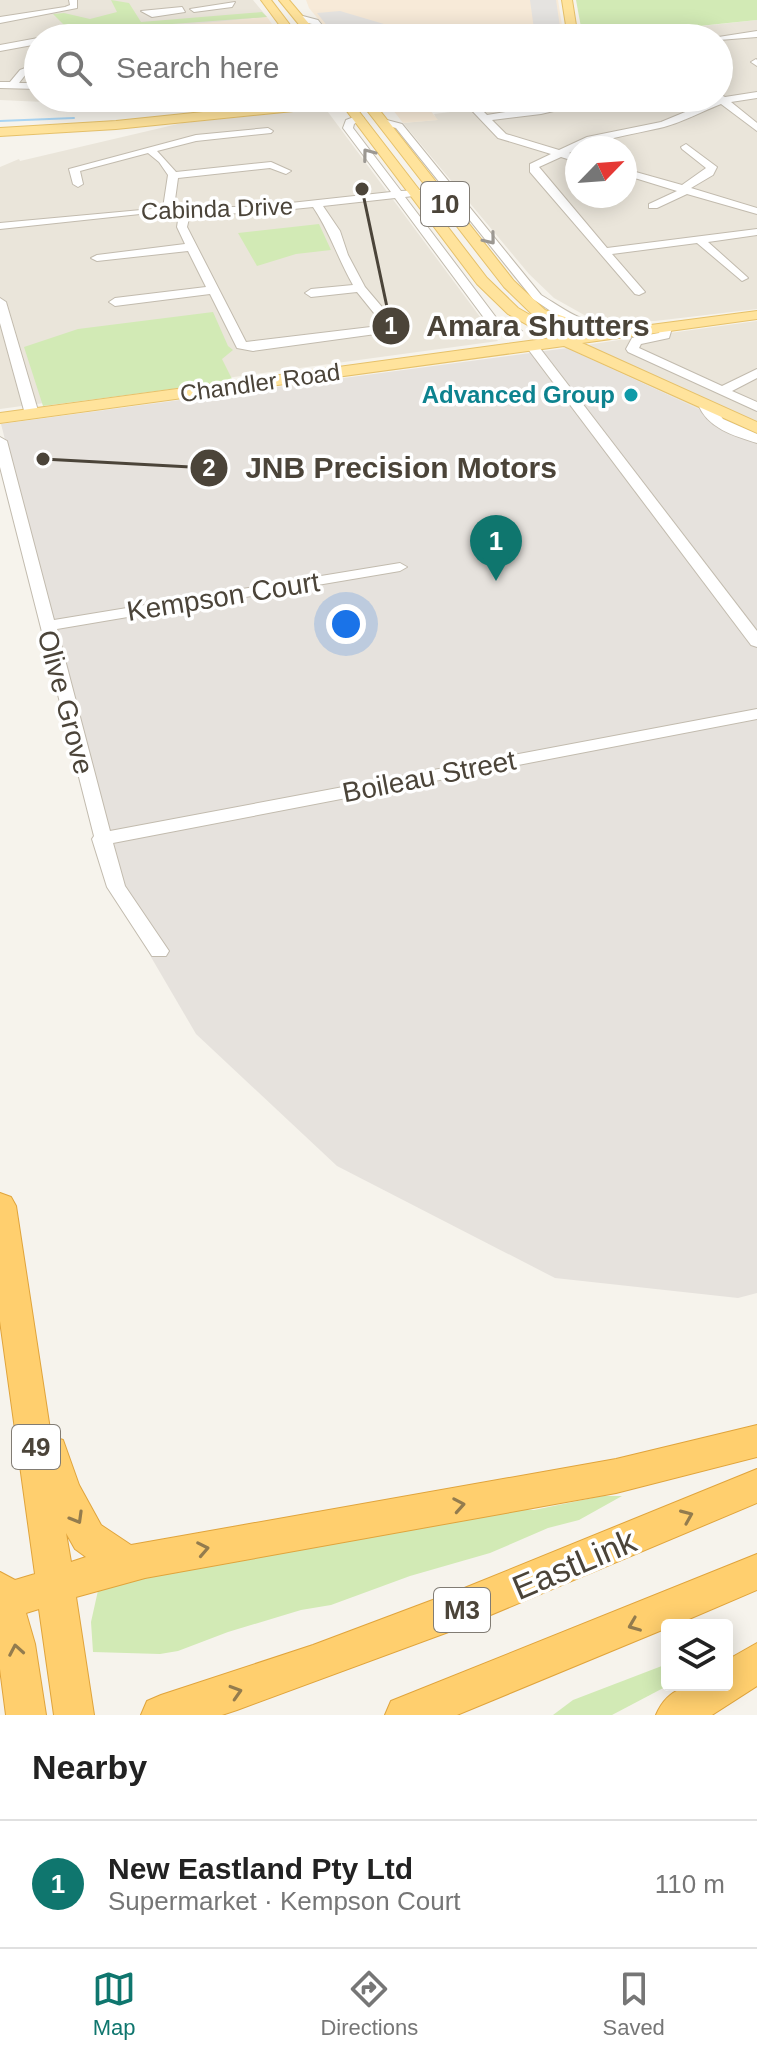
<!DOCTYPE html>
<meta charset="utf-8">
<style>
:root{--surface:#fff;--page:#f2f2f2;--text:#222;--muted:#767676;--line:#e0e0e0;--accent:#0f766e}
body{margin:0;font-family:Arial,sans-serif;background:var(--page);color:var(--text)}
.controls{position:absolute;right:24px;bottom:24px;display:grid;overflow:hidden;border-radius:8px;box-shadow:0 4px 20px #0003}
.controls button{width:72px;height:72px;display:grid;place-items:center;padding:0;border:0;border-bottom:2px solid var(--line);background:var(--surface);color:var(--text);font:40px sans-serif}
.compass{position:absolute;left:565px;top:136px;width:72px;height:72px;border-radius:50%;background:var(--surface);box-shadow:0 4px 20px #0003;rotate:65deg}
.you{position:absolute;left:346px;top:624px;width:28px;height:28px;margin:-20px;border:6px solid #fff;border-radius:50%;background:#1a73e8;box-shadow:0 0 0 12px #1a73e833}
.badge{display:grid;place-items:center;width:52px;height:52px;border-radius:50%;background:var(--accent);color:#fff;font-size:26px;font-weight:700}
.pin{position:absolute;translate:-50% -66px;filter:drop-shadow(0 2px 4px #0008)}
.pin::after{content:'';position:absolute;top:42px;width:28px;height:24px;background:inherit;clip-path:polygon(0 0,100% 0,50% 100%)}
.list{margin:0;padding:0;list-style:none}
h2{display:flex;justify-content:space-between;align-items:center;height:104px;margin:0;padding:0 32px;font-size:34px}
h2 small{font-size:26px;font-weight:400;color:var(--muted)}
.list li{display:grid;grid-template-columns:52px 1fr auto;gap:24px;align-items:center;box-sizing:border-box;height:128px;padding:0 32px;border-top:2px solid var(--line)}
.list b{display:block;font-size:30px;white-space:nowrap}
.list p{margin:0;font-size:26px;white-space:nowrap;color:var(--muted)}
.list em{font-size:26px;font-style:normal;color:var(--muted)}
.icon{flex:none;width:44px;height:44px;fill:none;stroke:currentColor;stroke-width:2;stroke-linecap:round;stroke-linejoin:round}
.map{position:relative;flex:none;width:757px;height:1715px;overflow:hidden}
.search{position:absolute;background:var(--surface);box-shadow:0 4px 20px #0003;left:24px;right:24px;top:24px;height:88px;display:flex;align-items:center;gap:20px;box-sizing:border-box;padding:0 28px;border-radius:44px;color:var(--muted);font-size:30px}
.sheet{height:232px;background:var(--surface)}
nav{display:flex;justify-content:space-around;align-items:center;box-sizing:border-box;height:112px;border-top:2px solid var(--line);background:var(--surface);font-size:22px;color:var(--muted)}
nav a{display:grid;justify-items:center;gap:4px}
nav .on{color:var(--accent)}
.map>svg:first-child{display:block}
.residential{fill:#eae5da;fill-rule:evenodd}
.commercial{fill:#f7ead8}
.industrial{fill:#e6e2dd}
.green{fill:#d2eab5}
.parking{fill:#e5e3e0}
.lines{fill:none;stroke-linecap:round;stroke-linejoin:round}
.stream{stroke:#a9d4f2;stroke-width:2}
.minor-casing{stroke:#c2bbae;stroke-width:2}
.major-casing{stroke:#e6c16a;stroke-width:2}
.highway-casing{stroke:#e0a43c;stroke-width:2}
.minor{fill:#fff;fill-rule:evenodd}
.major{fill:#ffe39c;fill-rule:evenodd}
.highway{fill:#ffcf6e;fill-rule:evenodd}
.oneway{stroke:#9c9892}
.oneway2{stroke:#937c4e}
.culture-dot{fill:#0f9aa8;stroke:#fff;stroke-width:3}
.labels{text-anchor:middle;stroke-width:7;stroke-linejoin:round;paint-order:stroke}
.far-street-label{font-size:24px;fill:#4b4439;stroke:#fff}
.far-culture-label{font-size:24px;font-weight:bold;fill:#0d838f;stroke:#fff;text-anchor:end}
.shield{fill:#fff;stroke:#817c74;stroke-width:2}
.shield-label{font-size:26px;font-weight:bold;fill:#4b4439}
.street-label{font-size:28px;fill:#4b4439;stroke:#fff}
.near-street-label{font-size:34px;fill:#4b4439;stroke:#fff}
.leader{fill:none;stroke:#4b4439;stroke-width:3}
.callout-dot{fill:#4b4439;stroke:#fff;stroke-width:3}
.mark-label{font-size:24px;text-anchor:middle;font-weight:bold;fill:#fff}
.callout-label{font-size:30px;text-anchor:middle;font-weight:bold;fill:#4b4439;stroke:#fff;stroke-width:7;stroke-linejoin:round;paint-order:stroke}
</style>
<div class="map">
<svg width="757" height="1715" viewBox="0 0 757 1715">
<rect width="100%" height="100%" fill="#f6f3ec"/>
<g class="residential">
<path d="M 0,0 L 253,0 L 267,17 L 182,26 L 190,38 L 38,38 L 38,98 L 257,99 L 156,107 L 0,100 Z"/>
<path d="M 757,20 L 757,309 L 655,321 L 616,321 L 586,316 L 554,298 L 529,274 L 403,123 L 437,120 L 434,114 L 450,112 L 438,98 L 719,98 L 719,38 L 593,38 ZM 577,148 L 625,148 L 625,196 L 577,196 Z"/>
<path d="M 325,108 L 498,341 L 0,409 L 0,167 L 19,159 L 20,161 L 182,123 Z"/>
<path d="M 757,321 L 757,436 L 567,348 L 619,340 Z"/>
</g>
<g class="commercial">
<path d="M 306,0 L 558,0 L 564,38 L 334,38 L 309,8 Z"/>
<path d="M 267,17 L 282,38 L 190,38 L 182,25 Z"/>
<path d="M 420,98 L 438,120 L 403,123 L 390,106 L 404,99 Z"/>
</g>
<path class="industrial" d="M 567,348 L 757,436 L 757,1293 L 738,1298 L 555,1278 L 337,1166 L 196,1034 L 151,957 L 118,880 L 1,424 Z"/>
<g class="green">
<path d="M 111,0 L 129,3 L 141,22 L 262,12 L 267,17 L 132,27 L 137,38 L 77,38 L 53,14 L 64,13 L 90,19 L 117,12 Z"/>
<path d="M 576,0 L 757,0 L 757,20 L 583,38 Z"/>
<path d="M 319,224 L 331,250 L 296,254 L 257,266 L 238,233 Z"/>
<path d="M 213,312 L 228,346 L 233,350 L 222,359 L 233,381 L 43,406 L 24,347 L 78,329 Z"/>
<path d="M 602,1496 L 622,1496 L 579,1520 L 548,1528 L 490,1553 L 410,1576 L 331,1605 L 301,1610 L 228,1632 L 178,1651 L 160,1654 L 93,1652 L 91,1622 L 99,1586 L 516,1509 L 534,1510 Z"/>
<path d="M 667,1664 L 669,1685 L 612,1715 L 553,1715 L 573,1700 Z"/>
</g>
<g class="parking">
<path d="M 530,0 L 556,0 L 560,27 L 542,25 L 545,31 L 542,31 L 542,35 L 549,33 L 563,38 L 511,38 L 513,29 L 534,29 Z"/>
<path d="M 340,11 L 384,24 L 397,33 L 389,34 L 391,38 L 337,38 L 317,13 Z"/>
</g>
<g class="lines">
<path class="stream" d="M 0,121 L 74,118"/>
<g class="minor-casing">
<g id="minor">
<path d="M 69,0 L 77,0 L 77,8 L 0,23 L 0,17 L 65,7 L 70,5 Z"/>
<path d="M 235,2 L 232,7 L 194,12 L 190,9 Z"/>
<path d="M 182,7 L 185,12 L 152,17 L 141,11 Z"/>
<path d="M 299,15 L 318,20 L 332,38 L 323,38 L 312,24 L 296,20 Z"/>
<path d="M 757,31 L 757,37 L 719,40 L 712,38 Z"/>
<path d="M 38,38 L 38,44 L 0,51 L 0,45 Z"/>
<path d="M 756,59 L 757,60 L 757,66 L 751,62 Z"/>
<path d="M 38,63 L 38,69 L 26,74 L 19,83 L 38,83 L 38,89 L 0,88 L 0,82 L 10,82 L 20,70 Z"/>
<path d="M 757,92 L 757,98 L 731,102 L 757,123 L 757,131 L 721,104 C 703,111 683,122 664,127 C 631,135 598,139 569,153 L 577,156 L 577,162 L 561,157 L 539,167 L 607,248 L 757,229 L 757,235 L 708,242 L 746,276 L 748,278 L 742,281 L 697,243 L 612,254 L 645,292 L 639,295 L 635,294 L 530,172 L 530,164 L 551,154 L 498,138 L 460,98 L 470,98 L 487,115 L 590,98 L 609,98 L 541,114 L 492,120 L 506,134 L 559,150 L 587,137 L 661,122 L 719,98 L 719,94 L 725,97 Z"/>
<path d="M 206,98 L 216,98 L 225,117 L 219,117 Z"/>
<path d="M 359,115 L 364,118 L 354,124 L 353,128 L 401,191 L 438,189 L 438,193 L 405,197 L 501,324 L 522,331 L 522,337 L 493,330 L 395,198 L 323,206 L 340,231 L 348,255 L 365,287 L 393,320 L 393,326 L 383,333 L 253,351 L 237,348 L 210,294 L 115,306 L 109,302 L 115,298 L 206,287 L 188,251 L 97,261 L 91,258 L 97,255 L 185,244 L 177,227 L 179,214 L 140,214 L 0,229 L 0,223 L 163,208 L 168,175 L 159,162 L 148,153 L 80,171 L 83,184 L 78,187 L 73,184 L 69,169 L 196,135 L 268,128 L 273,131 L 271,133 L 196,141 L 157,151 L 176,172 L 271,162 L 291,171 L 286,174 L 270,168 L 178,178 L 174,207 L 254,207 L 391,192 L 343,128 L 346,120 ZM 313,207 C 330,232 338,259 353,285 L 311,289 L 305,293 L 311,297 L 357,292 L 382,323 L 379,326 L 246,342 L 187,227 L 190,214 L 254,213 Z"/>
<path d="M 383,119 L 402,124 L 541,295 C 558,305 580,322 600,323 C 619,324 633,316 650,328 L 650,334 L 642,334 L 634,328 L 592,330 L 558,316 L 533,299 L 396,128 L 380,124 L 378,122 Z"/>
<path d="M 686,144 L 717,167 L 713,175 L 691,188 L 757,208 L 757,214 L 687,194 L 657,208 L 649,208 L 649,204 L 677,191 L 625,175 L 625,169 L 682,185 L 706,168 L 682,149 L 681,147 Z"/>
<path d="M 0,298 L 6,302 L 39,414 L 37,417 L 25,414 L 0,323 Z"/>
<path d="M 662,325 L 672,328 L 669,338 L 641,344 L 639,348 L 722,386 L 757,369 L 757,378 L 732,391 L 757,402 L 757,411 L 628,352 L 626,349 L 632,338 L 659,333 Z"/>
<path d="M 532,342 L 536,343 L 757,631 L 757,647 L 751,645 L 528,349 L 526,346 Z"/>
<path d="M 704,400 L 709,401 L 723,419 L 757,434 L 757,443 C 734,436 707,428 698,404 Z"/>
<path d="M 0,437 L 7,441 L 54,620 L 400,563 L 407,567 L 400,571 L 57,629 L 110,831 L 757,709 L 757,719 L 113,843 L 125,886 L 169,951 L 166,956 L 152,956 L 107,887 L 92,839 L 94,836 L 0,467 Z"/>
</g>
</g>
<g class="major-casing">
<g id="major">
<path d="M 261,0 L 271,0 L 300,38 L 289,38 Z"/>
<path d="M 279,0 L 289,0 L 321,38 L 310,38 Z"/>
<path d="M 562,0 L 572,0 L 578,38 L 568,38 Z"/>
<path d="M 337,98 L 370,98 L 514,281 L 545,310 L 605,331 L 757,311 L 757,319 L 582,343 L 757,422 L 757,433 L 564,346 L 0,423 L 0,413 L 551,338 L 508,314 L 477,284 L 343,106 L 116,129 L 0,136 L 0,128 L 116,121 ZM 362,104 L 504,287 L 537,319 L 518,308 L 487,278 L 354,105 ZM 539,319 L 546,320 L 587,334 L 569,336 Z"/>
</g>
</g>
<g class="highway-casing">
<g id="highway">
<path d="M 0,1193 L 11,1197 L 16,1206 L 51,1436 L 63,1440 L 79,1485 L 101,1525 L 131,1545 L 616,1459 L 757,1425 L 757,1457 L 616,1493 L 145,1578 L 76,1597 L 94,1715 L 54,1715 L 39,1609 L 26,1613 L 35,1644 L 46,1715 L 6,1715 L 0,1669 L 0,1572 L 15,1580 L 35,1574 L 0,1321 ZM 66,1533 L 75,1549 L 86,1557 L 71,1562 Z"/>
<path d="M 757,1469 L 757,1503 L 462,1627 L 237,1710 L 222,1715 L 141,1715 L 147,1701 L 161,1695 L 313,1645 L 462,1589 Z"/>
<path d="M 757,1554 L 757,1590 L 675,1625 L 667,1625 L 667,1628 L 457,1715 L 385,1715 L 391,1701 Z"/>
<path d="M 757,1643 L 757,1686 L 712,1715 L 656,1715 C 670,1682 696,1685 727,1685 L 727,1660 Z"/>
</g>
</g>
<use href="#minor" class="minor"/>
<use href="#major" class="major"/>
<use href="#highway" class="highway"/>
</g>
<defs><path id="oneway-chevron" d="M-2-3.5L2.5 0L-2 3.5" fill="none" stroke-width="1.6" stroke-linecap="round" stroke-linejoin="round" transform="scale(2)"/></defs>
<g class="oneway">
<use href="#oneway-chevron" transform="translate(368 154) rotate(-127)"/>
<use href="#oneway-chevron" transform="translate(490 239) rotate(51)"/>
</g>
<g class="oneway2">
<use href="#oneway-chevron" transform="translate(459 1505) rotate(-10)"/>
<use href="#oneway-chevron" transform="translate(687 1516) rotate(-23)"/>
<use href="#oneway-chevron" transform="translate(77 1518) rotate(60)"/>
<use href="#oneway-chevron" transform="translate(203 1549) rotate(-11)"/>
<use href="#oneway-chevron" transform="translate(634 1625) rotate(158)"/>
<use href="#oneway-chevron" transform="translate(16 1650) rotate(-100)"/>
<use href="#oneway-chevron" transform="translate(236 1692) rotate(-17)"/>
</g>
<circle class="culture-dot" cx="631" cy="395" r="8"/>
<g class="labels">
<g class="far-street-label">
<text transform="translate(217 209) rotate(-2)" y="8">Cabinda Drive</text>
<text transform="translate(260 383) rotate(-8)" y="8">Chandler Road</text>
</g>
<g class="far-culture-label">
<text x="615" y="403">Advanced Group</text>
</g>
<g class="shield">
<rect x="421" y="182" width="48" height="44" rx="6"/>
<rect x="12" y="1425" width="48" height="44" rx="6"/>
<rect x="434" y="1588" width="56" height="44" rx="6"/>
</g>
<g class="shield-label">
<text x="445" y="213">10</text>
<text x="36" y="1456">49</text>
<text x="462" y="1619">M3</text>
</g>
<g class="street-label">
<text transform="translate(223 596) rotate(-9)" y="10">Kempson Court</text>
<text transform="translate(66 702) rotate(75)" y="10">Olive Grove</text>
<text transform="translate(429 776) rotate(-11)" y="10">Boileau Street</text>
</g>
<g class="near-street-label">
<text transform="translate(574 1564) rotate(-23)" y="12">EastLink</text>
</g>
</g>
<path class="leader" d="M362 189L391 326M43 459L209 468"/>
<g class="callout-dot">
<circle cx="362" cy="189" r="8"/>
<circle cx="43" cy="459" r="8"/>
<circle cx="391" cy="326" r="20"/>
<circle cx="209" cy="468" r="20"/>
</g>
<g class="mark-label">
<text x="391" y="334">1</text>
<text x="209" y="476">2</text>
</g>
<g class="callout-label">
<text x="538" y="336">Amara Shutters</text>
<text x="401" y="478">JNB Precision Motors</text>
</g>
</svg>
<div class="controls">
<button><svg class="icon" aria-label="layers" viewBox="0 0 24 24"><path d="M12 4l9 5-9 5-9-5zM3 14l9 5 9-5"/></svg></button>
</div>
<svg class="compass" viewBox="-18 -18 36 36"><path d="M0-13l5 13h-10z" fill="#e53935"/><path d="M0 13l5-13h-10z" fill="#767676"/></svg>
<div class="you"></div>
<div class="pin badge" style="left:496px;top:581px">1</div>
<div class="search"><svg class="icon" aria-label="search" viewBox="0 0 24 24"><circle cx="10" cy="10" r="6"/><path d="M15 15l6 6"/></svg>Search here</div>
</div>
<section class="sheet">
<h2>Nearby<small></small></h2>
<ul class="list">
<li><span class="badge">1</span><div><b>New Eastland Pty Ltd</b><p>Supermarket · Kempson Court</p></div><em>110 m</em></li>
</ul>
</section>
<nav>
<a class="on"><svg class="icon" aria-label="map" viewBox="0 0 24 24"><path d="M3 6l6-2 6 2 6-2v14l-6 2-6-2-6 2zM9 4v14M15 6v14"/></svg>Map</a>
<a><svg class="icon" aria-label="directions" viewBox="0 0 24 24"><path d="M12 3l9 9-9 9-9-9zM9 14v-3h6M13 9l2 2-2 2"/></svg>Directions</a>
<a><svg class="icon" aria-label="saved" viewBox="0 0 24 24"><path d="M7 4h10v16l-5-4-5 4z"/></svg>Saved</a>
</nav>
